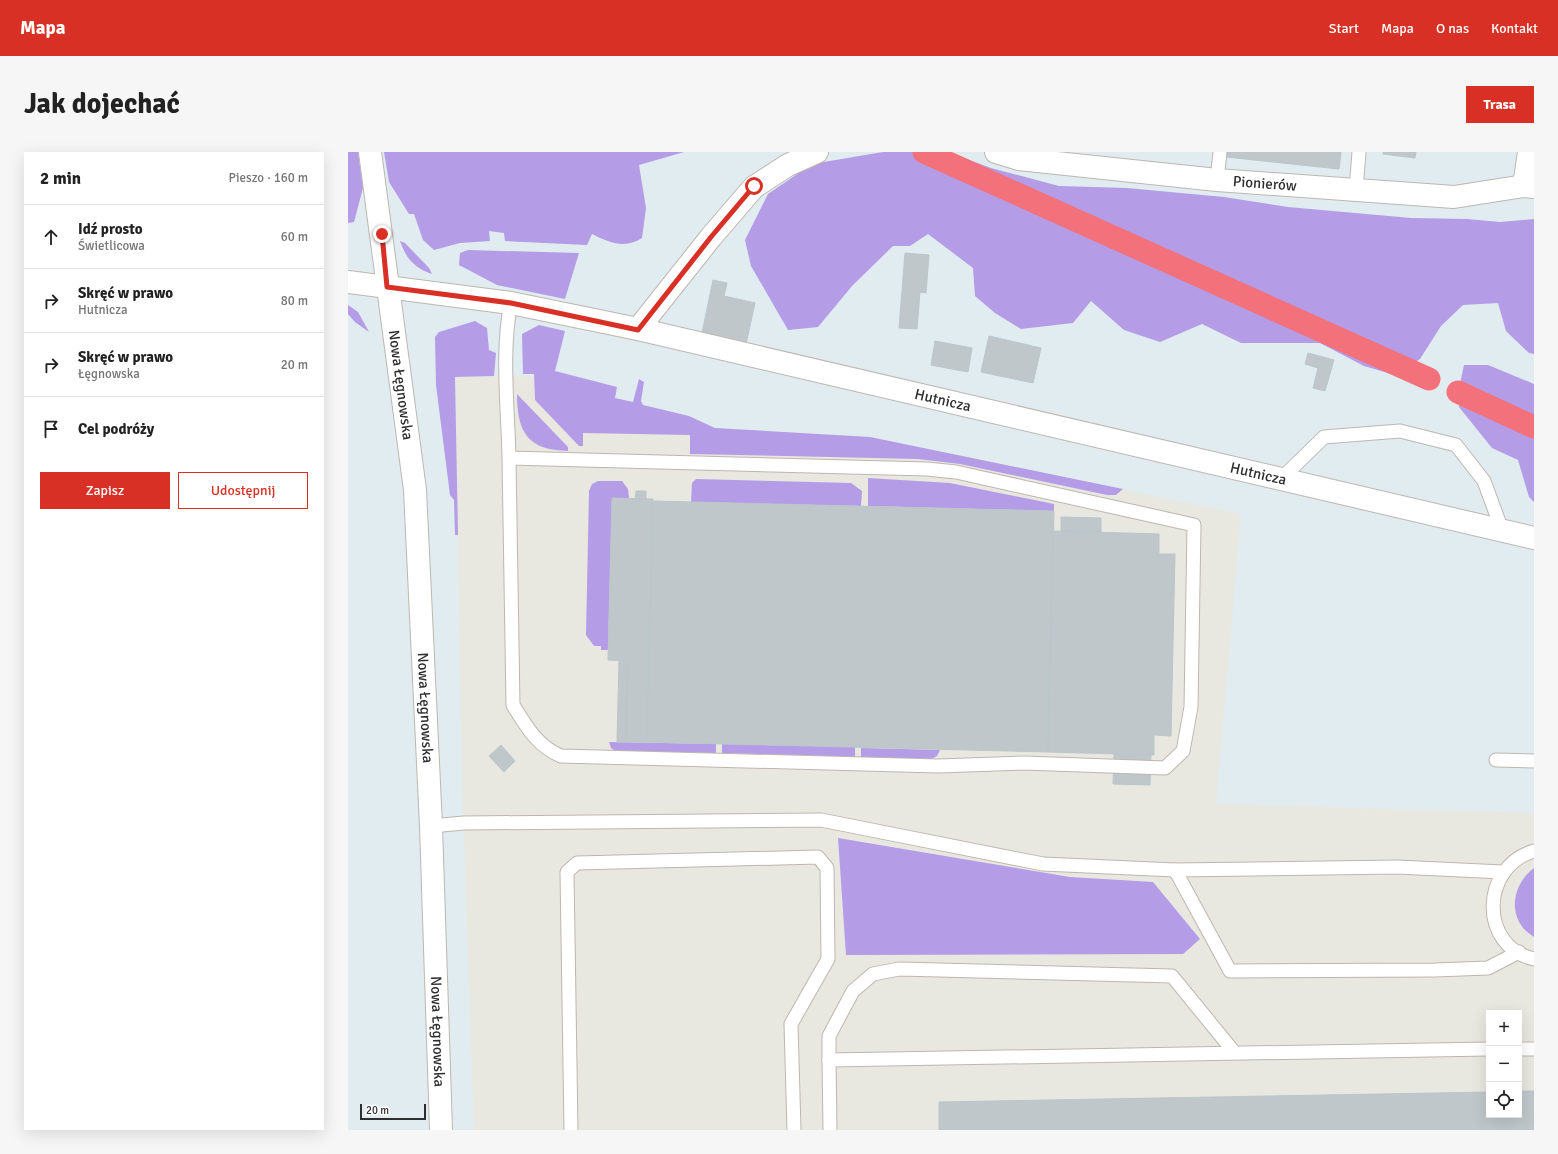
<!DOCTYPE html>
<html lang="pl">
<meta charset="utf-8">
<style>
:root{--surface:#fff;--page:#f6f6f6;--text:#222;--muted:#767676;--line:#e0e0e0;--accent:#d93025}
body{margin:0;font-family:Signika,sans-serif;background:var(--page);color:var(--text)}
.controls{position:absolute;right:12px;bottom:12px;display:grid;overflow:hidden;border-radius:0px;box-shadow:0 4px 16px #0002}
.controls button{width:36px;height:36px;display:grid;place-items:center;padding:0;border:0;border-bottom:1px solid var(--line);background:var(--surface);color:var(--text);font:20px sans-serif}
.scale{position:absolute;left:12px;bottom:10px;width:66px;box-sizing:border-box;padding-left:4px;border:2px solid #2e2e2e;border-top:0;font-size:11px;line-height:14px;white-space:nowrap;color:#2e2e2e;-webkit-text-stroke:3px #fff;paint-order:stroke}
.stop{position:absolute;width:12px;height:12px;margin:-9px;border:3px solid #d93025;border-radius:50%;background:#fff}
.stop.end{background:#d93025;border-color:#fff;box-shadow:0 1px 4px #0008}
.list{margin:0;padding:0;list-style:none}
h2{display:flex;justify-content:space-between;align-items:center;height:52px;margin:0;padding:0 16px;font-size:17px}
h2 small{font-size:13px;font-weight:400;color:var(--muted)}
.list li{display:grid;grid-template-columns:26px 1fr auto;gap:12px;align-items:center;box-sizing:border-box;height:64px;padding:0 16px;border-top:1px solid var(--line)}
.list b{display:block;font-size:15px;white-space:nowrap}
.list p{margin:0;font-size:13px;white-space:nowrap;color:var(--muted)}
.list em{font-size:13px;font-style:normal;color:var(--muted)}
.actions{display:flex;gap:8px;padding:12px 16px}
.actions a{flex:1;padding:9px 0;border:1px solid var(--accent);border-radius:0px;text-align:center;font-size:14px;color:var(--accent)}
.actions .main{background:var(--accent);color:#fff}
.icon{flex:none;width:22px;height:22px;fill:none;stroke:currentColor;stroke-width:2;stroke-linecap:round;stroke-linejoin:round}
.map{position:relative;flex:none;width:1186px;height:978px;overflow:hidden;border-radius:0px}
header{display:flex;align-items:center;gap:24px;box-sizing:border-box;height:56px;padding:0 20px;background:var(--accent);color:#fff}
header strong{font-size:19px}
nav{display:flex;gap:22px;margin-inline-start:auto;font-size:14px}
.intro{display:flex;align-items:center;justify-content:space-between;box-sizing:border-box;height:96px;padding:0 24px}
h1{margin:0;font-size:28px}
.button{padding:10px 18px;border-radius:0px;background:var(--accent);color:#fff;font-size:14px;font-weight:700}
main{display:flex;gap:24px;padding:0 24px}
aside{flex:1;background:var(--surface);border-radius:0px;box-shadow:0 4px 16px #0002}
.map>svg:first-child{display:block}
.industrial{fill:#e8e8e0;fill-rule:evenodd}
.green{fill:#b49ce7}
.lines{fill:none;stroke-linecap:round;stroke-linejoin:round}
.canal{stroke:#f3717a;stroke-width:23}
.building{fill:#bfc7cb;stroke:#b9c6cb}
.lane-casing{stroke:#beb6b0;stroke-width:15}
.street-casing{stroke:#beb6b0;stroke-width:24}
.secondary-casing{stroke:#beb6b0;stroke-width:24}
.lane{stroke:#fff;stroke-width:13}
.street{stroke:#fff;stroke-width:22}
.secondary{stroke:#fff;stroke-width:22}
.route{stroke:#d93025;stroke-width:5}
.labels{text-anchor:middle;stroke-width:3;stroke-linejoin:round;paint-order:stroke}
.street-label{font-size:15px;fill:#2e2e2e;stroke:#fff}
</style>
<header>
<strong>Mapa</strong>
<nav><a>Start</a><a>Mapa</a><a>O nas</a><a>Kontakt</a></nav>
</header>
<div class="intro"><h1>Jak dojechać</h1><a class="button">Trasa</a></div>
<main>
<aside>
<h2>2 min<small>Pieszo · 160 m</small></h2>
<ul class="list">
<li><svg class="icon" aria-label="ahead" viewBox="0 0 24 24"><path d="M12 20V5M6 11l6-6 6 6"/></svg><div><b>Idź prosto</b><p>Świetlicowa</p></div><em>60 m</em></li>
<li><svg class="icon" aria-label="right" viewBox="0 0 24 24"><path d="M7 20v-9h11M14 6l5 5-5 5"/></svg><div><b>Skręć w prawo</b><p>Hutnicza</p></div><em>80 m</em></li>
<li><svg class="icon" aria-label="right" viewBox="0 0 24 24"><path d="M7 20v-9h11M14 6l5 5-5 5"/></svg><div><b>Skręć w prawo</b><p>Łęgnowska</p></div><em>20 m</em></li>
<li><svg class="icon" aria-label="arrive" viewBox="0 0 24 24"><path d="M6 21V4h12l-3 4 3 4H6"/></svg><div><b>Cel podróży</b></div></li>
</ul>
<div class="actions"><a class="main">Zapisz</a><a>Udostępnij</a></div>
</aside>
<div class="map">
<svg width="1186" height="978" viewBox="0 0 1186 978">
<rect width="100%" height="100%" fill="#e0ecef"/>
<path class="industrial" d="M 195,224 L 367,276 L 522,285 L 893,362 L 868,652 L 1186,661 L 1186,978 L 126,978 L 114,629 L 107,225 ZM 1141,861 L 1171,861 L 1171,963 L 1141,963 Z"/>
<g class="green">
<path d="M 0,0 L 10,0 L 15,36 L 6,70 L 0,71 Z"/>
<path d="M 36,0 L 336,0 L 291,13 L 298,56 L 294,86 C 277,97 262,91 244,82 L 239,93 L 157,89 L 156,81 L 141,79 L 142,89 L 112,91 L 86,98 L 75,88 L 66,62 L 61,62 L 41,30 Z"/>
<path d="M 535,0 L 600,0 L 643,16 L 711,34 L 779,36 L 876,45 L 940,55 L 1063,66 L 1119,67 L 1152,70 L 1186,67 L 1186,202 L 1181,201 L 1158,179 L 1150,151 L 1115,153 L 1093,174 L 1072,207 L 1047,223 L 1016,214 L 972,191 L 893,191 L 854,172 L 812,190 L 776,178 L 743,149 L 725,171 L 673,177 L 647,161 L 627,144 L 625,116 L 580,82 L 562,94 L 545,94 L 504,134 L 470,175 L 440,178 L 403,114 L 397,88 L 420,42 L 464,12 Z"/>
<path d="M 52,89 L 57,91 L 81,116 L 84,122 C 66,116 58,106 52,89 Z"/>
<path d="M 120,98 L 231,101 L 217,147 L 149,133 L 111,113 L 112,101 Z"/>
<path d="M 0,153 L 10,160 L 21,180 L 7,170 L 0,162 Z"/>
<path d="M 127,169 L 139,176 L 141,198 L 148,201 L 146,224 L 107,225 L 110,383 L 107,383 L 106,348 L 102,343 L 88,233 L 87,185 L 91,180 Z"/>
<path d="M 191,173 L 217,179 L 207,219 L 269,235 L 267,246 L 285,250 L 291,227 L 296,230 L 293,249 L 295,253 L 341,264 L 367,276 L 522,285 L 775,337 L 768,343 L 759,343 L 612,312 L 570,307 L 342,302 L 342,283 L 235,281 L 235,294 L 231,294 L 187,248 L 186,222 L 175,222 L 174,182 Z"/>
<path d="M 1116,213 L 1140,213 L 1186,232 L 1186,350 L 1181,345 L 1170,308 L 1144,296 L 1111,255 L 1112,232 Z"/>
<path d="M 169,242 L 220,295 L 220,299 C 180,298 169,281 169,242 Z"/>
<path d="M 520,326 L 602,331 L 706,352 L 706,359 L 520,354 Z"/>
<path d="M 348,327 L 503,331 L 514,339 L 513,354 L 343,350 L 344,331 Z"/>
<path d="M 250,329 L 274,329 L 280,337 L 281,346 L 264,346 L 260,498 L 253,498 L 253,494 L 246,494 L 238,483 L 241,339 L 244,332 Z"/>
<path d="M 261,590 L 368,592 L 368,601 L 267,599 L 263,596 Z"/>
<path d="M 374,592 L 507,595 L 507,605 L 374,601 Z"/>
<path d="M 513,596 L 592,598 L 589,604 L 583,607 L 513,605 Z"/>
<path d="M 490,686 L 722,725 L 805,730 L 852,787 L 835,802 L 498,803 Z"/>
<path d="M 1186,716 L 1186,785 C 1159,769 1162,734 1186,716 Z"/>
</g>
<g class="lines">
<g class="canal">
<path d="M 576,0 L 1081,227"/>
<path d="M 1110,240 L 1186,275"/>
</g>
</g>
<g class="building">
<path d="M 879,0 L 993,0 L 991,17 L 878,5 Z"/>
<path d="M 1035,0 L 1068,0 L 1067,6 L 1035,2 Z"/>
<path d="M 557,101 L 581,103 L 578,141 L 572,140 L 569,177 L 551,176 Z"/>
<path d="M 365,128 L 379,131 L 376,144 L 407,151 L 398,192 L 354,181 Z"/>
<path d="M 641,184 L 693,196 L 685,231 L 633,220 Z"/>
<path d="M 587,189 L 624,196 L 620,220 L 583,213 Z"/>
<path d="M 960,201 L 986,208 L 977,239 L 965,236 L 970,216 L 957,212 Z"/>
<path d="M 288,339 L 298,339 L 298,347 L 287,347 Z"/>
<path d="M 264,346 L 305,347 L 299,590 L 278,590 L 279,509 L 260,508 Z"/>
<path d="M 305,349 L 706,359 L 700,600 L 299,590 Z"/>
<path d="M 713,365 L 753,366 L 753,380 L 713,379 Z"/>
<path d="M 705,379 L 811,382 L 811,402 L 827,402 L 823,584 L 806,583 L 806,603 L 700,600 Z"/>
<path d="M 271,508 L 279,509 L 278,590 L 269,590 Z"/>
<path d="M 153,593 L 167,609 L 156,620 L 141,604 Z"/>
<path d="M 766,602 L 803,603 L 802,633 L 765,632 Z"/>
<path d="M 1171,939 L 1186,939 L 1186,978 L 591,978 L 591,950 L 1141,940 L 1141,963 L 1171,963 Z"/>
</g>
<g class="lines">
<g class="lane-casing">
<g id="lane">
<path d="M 869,28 L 872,0"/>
<path d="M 1008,38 L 1011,0"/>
<path d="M 161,306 L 165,553 C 178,574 189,594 213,604 L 590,614 L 676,611 L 817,616 L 835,599 L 843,555 L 846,373 L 608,320 L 579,317 L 161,306 C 160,257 153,198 163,151"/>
<path d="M 933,327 L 976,285 L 1052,279 L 1108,293 L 1136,329 L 1154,378"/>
<path d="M 1148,608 L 1186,609"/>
<path d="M 83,674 L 116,671 L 473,668 L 695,712 L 827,718 L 1049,715 L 1155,720"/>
<path d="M 1186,699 C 1132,715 1131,795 1186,807"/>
<path d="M 827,718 L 882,819 L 1087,818 L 1140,816 L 1171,800"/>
<path d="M 1171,897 L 1186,897"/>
<path d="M 481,908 L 481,884 L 505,839 L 525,822 L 551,817 L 824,824 L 886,900"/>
<path d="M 223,978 L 219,720 L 229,711 L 470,705 L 479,716 L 480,807 L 443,872 L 446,978"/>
<path d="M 482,978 L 481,908 L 1141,897"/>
</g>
</g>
<g class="street-casing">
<g id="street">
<path id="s1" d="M 22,0 L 67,338 L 83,674 L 93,978"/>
<path id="s2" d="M 648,0 L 671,7 L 869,28 L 1106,45 L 1176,34 L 1186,35"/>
<path d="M 1176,34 L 1181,0"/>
<path d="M 290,177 L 363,85 L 406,35 L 440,13 L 469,0"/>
</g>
</g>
<g class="secondary-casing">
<g id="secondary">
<path id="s3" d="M 0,130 L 163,151 L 290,177 L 1186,386"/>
</g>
</g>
<use href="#lane" class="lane"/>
<use href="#street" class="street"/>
<use href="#secondary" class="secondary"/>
</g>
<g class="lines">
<path class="route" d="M 34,82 L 39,135 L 163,151 L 290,178 L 363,85 L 406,34"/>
</g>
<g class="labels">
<g class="street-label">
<text dy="5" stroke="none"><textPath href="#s2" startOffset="271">Pionierów</textPath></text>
<text dy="5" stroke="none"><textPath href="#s1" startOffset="235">Nowa Łęgnowska</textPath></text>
<text dy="5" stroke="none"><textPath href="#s3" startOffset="607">Hutnicza</textPath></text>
<text dy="5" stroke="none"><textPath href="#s3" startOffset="931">Hutnicza</textPath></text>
<text dy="5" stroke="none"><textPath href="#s1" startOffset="559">Nowa Łęgnowska</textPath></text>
<text dy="5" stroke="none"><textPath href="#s1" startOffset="883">Nowa Łęgnowska</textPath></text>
</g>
</g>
</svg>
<div class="controls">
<button>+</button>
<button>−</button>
<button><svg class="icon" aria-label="locate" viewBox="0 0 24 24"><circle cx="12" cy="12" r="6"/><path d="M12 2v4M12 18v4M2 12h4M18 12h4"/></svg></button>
</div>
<div class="scale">20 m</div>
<div class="stop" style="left:406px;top:34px"></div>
<div class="stop end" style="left:34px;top:82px"></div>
</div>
</main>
